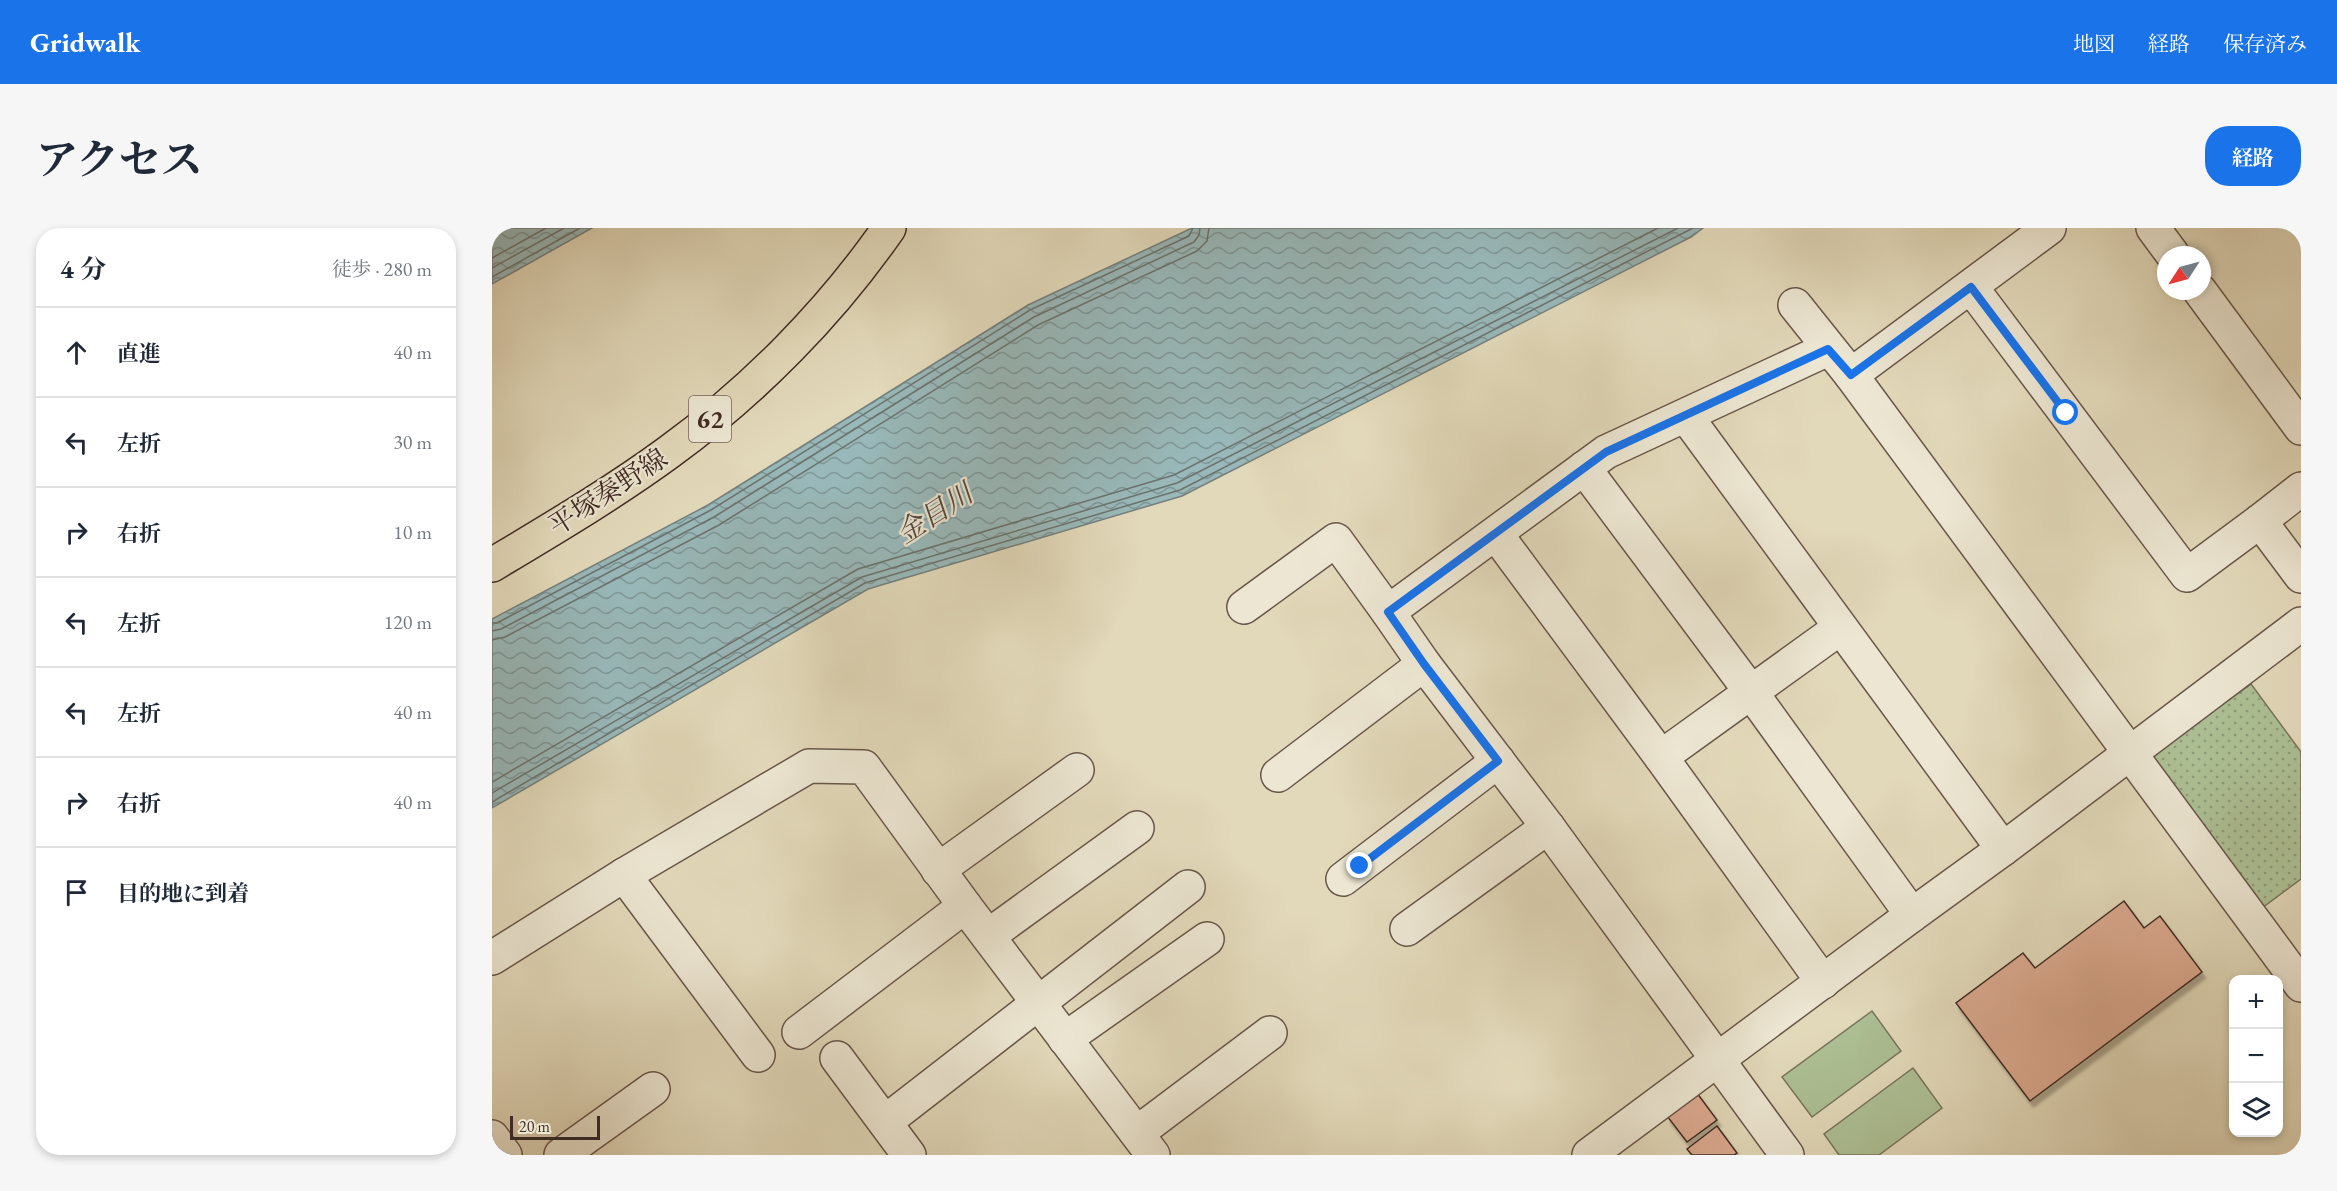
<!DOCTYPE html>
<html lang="ja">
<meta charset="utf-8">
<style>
:root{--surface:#fff;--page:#f6f6f7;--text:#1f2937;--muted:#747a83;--line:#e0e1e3;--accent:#1a73e8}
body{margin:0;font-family:"EB Garamond","Noto Serif JP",serif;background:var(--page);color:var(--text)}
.controls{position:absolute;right:18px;bottom:18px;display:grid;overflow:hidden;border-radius:12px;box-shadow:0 3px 9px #0003}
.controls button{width:54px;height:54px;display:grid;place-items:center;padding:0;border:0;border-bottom:2px solid var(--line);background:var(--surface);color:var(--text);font:30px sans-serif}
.compass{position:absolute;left:1665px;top:18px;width:54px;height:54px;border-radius:50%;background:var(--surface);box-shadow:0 3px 9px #0003;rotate:234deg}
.scale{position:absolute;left:18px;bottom:15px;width:90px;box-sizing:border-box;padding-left:6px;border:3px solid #412c24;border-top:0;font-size:16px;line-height:21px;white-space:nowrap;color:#412c24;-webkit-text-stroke:4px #ece6d2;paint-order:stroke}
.stop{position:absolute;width:18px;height:18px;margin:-14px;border:4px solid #1a73e8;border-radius:50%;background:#fff}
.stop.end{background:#1a73e8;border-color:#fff;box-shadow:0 2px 6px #0008}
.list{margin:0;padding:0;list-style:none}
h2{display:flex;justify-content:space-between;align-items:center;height:78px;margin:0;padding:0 24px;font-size:26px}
h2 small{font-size:20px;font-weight:400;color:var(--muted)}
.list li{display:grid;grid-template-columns:39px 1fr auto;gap:18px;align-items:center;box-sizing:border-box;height:90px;padding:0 24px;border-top:2px solid var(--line)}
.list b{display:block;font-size:22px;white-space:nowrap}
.list em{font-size:20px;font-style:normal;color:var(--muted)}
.icon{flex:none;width:33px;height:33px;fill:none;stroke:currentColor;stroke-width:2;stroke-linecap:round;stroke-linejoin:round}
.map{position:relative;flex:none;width:1809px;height:927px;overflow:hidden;border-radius:24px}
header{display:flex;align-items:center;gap:36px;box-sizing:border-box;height:84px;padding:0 30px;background:var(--accent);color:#fff}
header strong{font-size:28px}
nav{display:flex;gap:33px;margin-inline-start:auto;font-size:21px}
.intro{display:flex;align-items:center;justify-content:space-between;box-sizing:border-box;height:144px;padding:0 36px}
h1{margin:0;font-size:42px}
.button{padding:15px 27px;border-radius:24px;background:var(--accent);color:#fff;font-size:21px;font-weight:700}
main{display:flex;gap:36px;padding:0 36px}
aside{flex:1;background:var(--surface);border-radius:24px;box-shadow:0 3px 9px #0003}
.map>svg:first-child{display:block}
.grass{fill:url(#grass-dots);stroke:#77765c;stroke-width:1.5}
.pitch{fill:#adc095;stroke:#77765c;stroke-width:1.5}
.water{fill:url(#water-waves);stroke:#75807d;stroke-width:1.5}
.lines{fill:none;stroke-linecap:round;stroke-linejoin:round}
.shore{stroke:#6c726e;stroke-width:1.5}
.building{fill:#dba98f;stroke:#412c24;stroke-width:1.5;filter:url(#shadow)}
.minor-casing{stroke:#69574a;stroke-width:36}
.major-casing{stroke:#412c24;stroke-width:36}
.minor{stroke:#ece6d2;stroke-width:33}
.major{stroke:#e2d9ba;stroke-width:33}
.route{stroke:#1a73e8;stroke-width:8}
.labels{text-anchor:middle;stroke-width:4.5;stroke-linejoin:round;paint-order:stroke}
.shield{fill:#ece6d2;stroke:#746458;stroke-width:1.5}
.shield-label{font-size:26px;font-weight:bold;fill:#412c24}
.street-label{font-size:27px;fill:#412c24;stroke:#ece6d2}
.water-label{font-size:28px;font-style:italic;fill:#524842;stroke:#ece6d2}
</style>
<header>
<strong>Gridwalk</strong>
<nav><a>地図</a><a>経路</a><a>保存済み</a></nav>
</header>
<div class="intro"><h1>アクセス</h1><a class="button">経路</a></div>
<main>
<aside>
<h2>4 分<small>徒歩 · 280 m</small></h2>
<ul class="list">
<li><svg class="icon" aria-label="ahead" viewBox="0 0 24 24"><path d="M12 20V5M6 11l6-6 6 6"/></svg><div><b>直進</b></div><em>40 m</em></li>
<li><svg class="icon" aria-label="left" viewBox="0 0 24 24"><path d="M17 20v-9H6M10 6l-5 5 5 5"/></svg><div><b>左折</b></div><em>30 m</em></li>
<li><svg class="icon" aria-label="right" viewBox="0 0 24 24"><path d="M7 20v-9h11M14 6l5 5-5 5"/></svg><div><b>右折</b></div><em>10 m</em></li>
<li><svg class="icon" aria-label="left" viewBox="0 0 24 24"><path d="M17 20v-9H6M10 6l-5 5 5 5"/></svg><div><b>左折</b></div><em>120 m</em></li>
<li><svg class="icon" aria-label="left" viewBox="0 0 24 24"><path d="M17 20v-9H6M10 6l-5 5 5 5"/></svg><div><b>左折</b></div><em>40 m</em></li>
<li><svg class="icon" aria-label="right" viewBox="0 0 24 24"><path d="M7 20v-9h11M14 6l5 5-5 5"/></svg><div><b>右折</b></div><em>40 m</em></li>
<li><svg class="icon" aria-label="arrive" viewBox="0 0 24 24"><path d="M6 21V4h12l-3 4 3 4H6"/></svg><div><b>目的地に到着</b></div></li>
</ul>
</aside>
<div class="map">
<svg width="1809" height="927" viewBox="0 0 1809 927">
<defs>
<pattern id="grass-dots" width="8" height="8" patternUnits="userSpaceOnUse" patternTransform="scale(1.5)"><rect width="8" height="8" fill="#adc095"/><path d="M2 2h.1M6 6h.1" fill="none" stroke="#8e9c79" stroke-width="1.8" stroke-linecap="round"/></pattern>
<pattern id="water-waves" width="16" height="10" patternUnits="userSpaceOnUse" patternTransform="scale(1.5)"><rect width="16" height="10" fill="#98b8b9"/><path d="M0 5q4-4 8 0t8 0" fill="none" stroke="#7e9696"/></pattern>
<filter id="shadow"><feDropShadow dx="3.5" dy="6" stdDeviation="1.5" flood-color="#0004"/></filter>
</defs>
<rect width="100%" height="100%" fill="#e2d9ba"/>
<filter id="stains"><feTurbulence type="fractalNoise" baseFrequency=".00333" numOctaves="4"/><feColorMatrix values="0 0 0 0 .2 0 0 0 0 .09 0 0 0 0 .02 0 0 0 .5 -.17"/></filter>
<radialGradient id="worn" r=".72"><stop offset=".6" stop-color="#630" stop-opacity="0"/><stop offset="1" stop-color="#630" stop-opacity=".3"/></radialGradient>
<path class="grass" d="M 1759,456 L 1809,524 L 1809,651 L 1770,680 L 1659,528 Z"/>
<g class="pitch">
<path d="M 1380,783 L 1409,823 L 1320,889 L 1290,849 Z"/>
<path d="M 1421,840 L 1450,880 L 1387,927 L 1347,927 L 1332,906 Z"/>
</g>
<g class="water">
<path d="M 0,0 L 100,0 L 0,56 Z"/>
<path d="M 700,0 L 1211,0 L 1199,9 L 690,268 L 376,361 L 0,580 L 0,391 L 216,277 L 536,77 Z"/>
</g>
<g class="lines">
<g class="shore">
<path d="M 0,30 L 54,0"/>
<path d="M 0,40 L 72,0"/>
<path d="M 0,49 L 88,0"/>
<path d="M 0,395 L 5,395 L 219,282 L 538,82 L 697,8 L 701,0"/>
<path d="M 0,403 L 9,401 L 222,289 L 542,89 L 702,14 L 707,7 L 708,0"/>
<path d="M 0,412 L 13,409 L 227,297 L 546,97 L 705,23 L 715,13 L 717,0"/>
<path d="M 0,554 L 366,341 L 682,247 L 1166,0"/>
<path d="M 0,565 L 370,349 L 685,255 L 1186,0"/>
<path d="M 0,574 L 373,355 L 688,262 L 1201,0"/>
</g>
</g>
<g class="building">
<path d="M 1632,673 L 1652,700 L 1668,688 L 1710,744 L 1538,873 L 1464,775 L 1531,725 L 1543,740 Z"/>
<path d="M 1205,865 L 1225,892 L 1195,914 L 1175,888 Z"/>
<path d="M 1225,898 L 1245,925 L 1242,927 L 1200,927 L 1195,921 Z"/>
</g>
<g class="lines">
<g class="minor-casing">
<g id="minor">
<path d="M 1661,0 L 1681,27"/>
<path d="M 1479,59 L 1695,347 L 1768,293 L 1809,348"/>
<path d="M 1708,63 L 1809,200"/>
<path d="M 1303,77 L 1359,147 L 1809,757"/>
<path d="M 1359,147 L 1557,0"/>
<path d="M 1194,188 L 1511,621"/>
<path d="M 1092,240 L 1259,464 L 1420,687"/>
<path d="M 1768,293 L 1809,261"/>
<path d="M 1004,306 L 1169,529 L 1331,754"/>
<path d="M 752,379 L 844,312 L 896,384"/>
<path d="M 1169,529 L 1348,400"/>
<path d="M 786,547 L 932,436"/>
<path d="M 446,642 L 585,542"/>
<path d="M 132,647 L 266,827"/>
<path d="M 851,651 L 1006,533"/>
<path d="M 915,701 L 1056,599"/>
<path d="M 496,708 L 645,600"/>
<path d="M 0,730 L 132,647 L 317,538 L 372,539 L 473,678 L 661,927"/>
<path d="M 307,804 L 473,678"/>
<path d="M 573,811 L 715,711"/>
<path d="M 345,830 L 417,927"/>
<path d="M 393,894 L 696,659"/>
<path d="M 645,905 L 778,805"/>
<path d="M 0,909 L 13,927"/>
<path d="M 69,927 L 161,861"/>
<path d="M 1097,927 L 1420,687 L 1511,621 L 1809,396"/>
<path d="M 1295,927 L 1056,599 L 932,436 L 896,384 L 1114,224 L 1336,121"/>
</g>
</g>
<g class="major-casing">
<path id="major" d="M 0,337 C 60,301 121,265 177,224 C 261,163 338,85 397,0"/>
</g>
<use href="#minor" class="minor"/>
<use href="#major" class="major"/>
</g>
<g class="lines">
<path class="route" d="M 868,638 L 1006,533 L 932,436 L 896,384 L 1114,224 L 1336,121 L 1359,147 L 1479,59 L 1574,185"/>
</g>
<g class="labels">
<rect class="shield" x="197" y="168" width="42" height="46" rx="4.5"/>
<g class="shield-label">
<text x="218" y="200">62</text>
</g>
<g class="street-label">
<text transform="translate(116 264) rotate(-33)" y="9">平塚秦野線</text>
</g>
<g class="water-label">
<text transform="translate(442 285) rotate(-33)" y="10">金目川</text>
</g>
</g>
<rect width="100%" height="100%" filter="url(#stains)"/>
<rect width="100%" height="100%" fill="url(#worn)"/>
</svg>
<div class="controls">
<button>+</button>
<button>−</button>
<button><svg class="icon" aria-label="layers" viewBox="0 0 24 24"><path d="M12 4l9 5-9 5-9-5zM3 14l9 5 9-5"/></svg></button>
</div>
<svg class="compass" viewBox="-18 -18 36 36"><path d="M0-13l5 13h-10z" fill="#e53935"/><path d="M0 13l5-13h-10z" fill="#747a83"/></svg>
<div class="scale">20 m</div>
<div class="stop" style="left:1574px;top:185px"></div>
<div class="stop end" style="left:868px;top:638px"></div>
</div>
</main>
